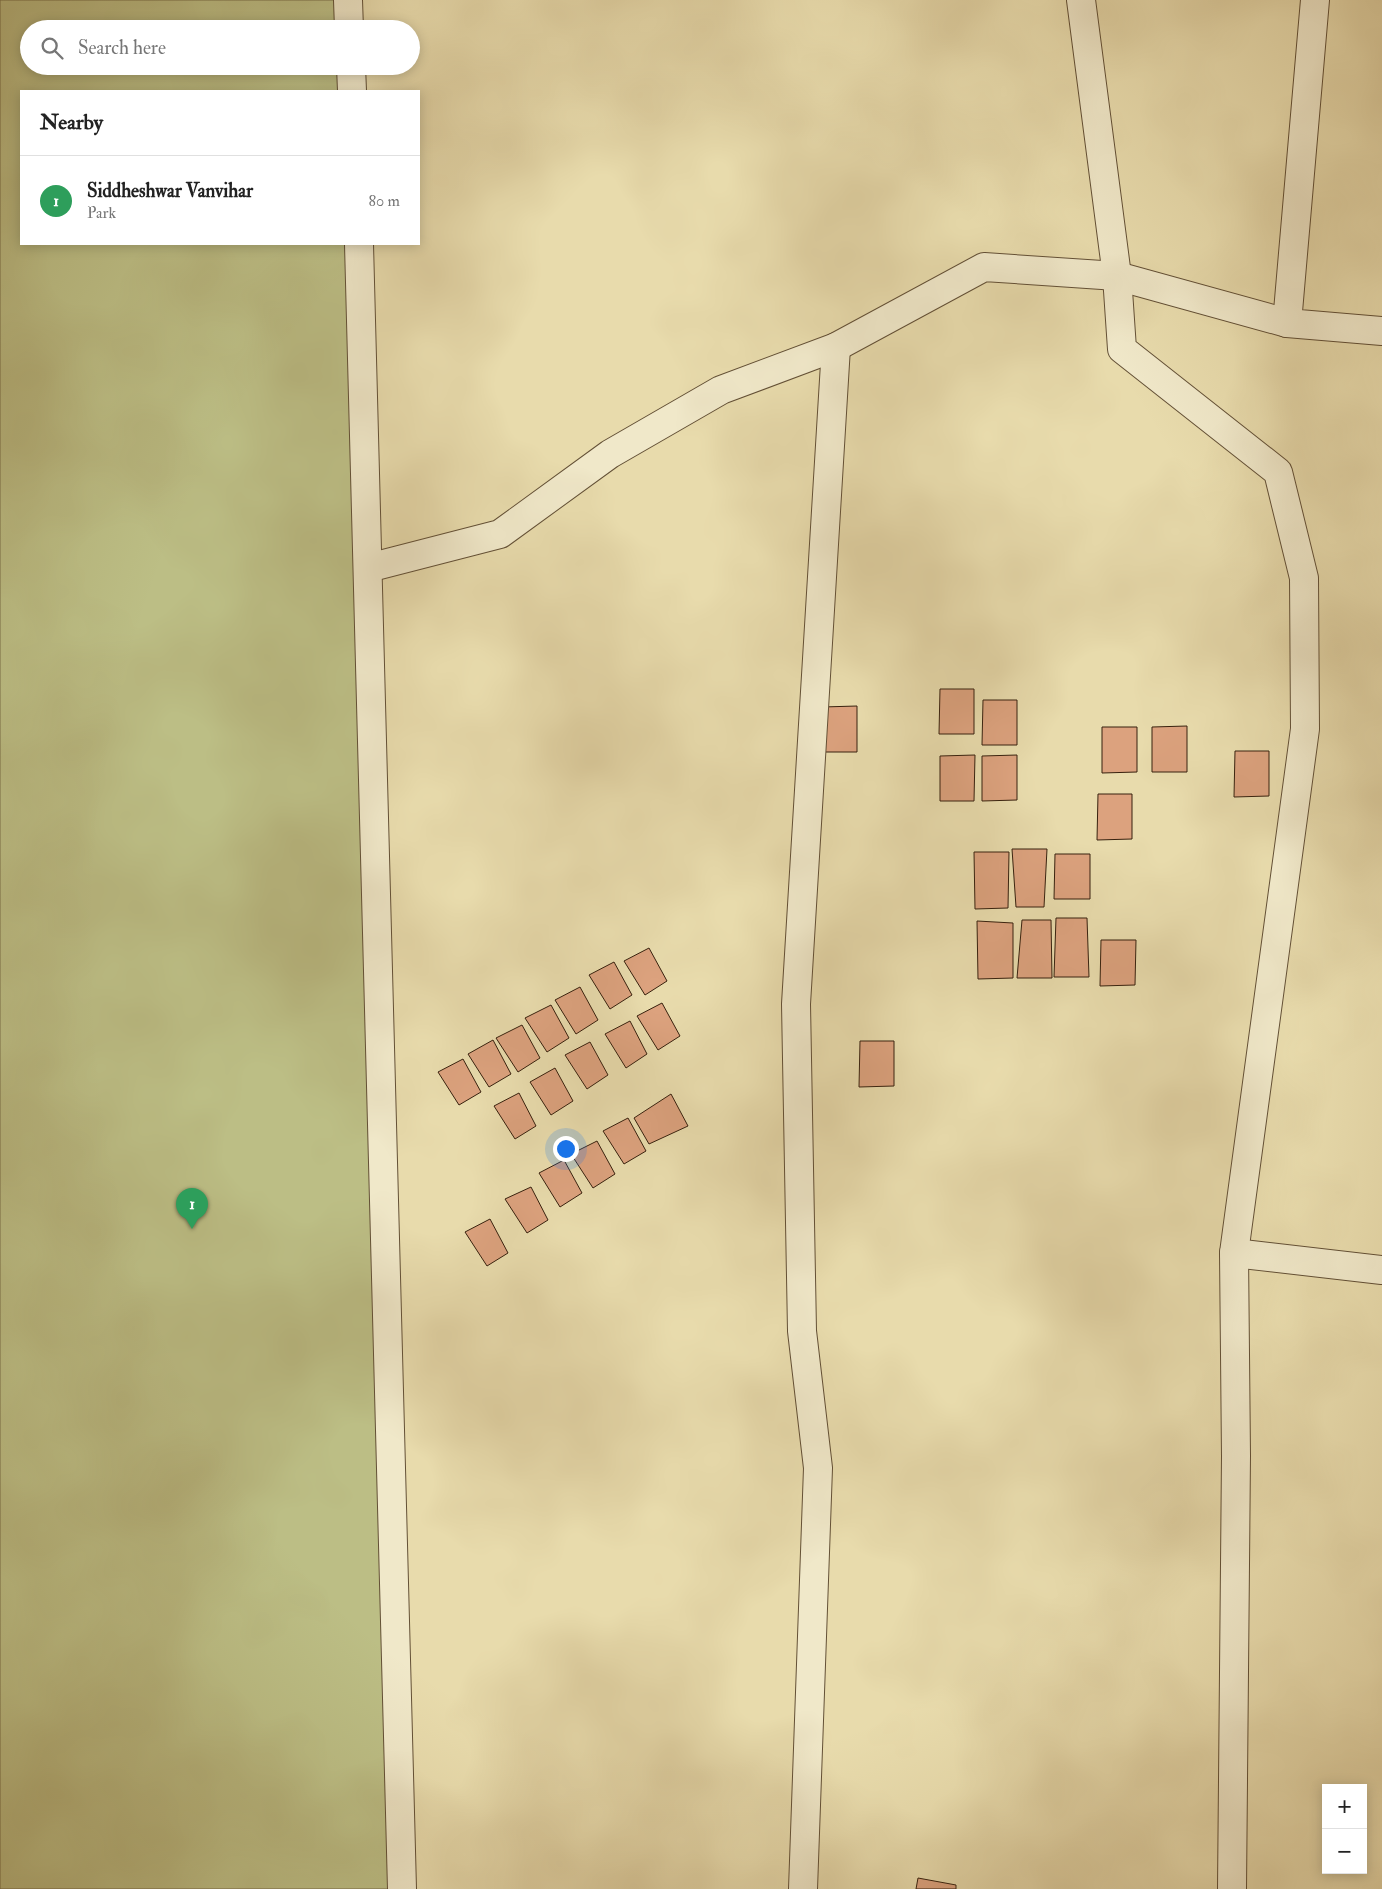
<!DOCTYPE html>
<meta charset="utf-8">
<style>
:root{--surface:#fff;--page:#f6f6f6;--text:#222;--muted:#767676;--line:#e0e0e0;--accent:#b45309}
body{margin:0;font-family:"IM FELL Double Pica",serif;background:var(--page);color:var(--text)}
.controls{position:absolute;right:15px;bottom:15px;display:grid;overflow:hidden;border-radius:0px;box-shadow:0 2px 12px #0003}
.controls button{width:45px;height:45px;display:grid;place-items:center;padding:0;border:0;border-bottom:1px solid var(--line);background:var(--surface);color:var(--text);font:25px sans-serif}
.you{position:absolute;left:565px;top:1148px;width:18px;height:18px;margin:-12px;border:4px solid #fff;border-radius:50%;background:#1a73e8;box-shadow:0 0 0 8px #1a73e833}
.badge{display:grid;place-items:center;width:32px;height:32px;border-radius:50%;background:var(--accent);color:#fff;font-size:16px;font-weight:700}
.pin{position:absolute;translate:-50% -41px;filter:drop-shadow(0 1px 2px #0008)}
.pin::after{content:'';position:absolute;top:26px;width:18px;height:15px;background:inherit;clip-path:polygon(0 0,100% 0,50% 100%)}
.list{margin:0;padding:0;list-style:none}
h2{display:flex;justify-content:space-between;align-items:center;height:65px;margin:0;padding:0 20px;font-size:21px}
h2 small{font-size:16px;font-weight:400;color:var(--muted)}
.list li{display:grid;grid-template-columns:32px 1fr auto;gap:15px;align-items:center;box-sizing:border-box;height:90px;padding:0 20px;border-top:1px solid var(--line)}
.list b{display:block;font-size:19px;white-space:nowrap}
.list p{margin:0;font-size:16px;white-space:nowrap;color:var(--muted)}
.list em{font-size:16px;font-style:normal;color:var(--muted)}
.icon{flex:none;width:28px;height:28px;fill:none;stroke:currentColor;stroke-width:2;stroke-linecap:round;stroke-linejoin:round}
.map{position:relative;flex:none;width:1382px;height:1889px;overflow:hidden}
.search{position:absolute;background:var(--surface);box-shadow:0 2px 12px #0003;left:20px;top:20px;width:400px;height:55px;display:flex;align-items:center;gap:12px;box-sizing:border-box;padding:0 18px;border-radius:28px;color:var(--muted);font-size:19px}
.panel{position:absolute;background:var(--surface);box-shadow:0 2px 12px #0003;left:20px;top:90px;width:400px;height:155px;border-radius:0px}
.map>svg:first-child{display:block}
.green{fill:#bcbe85;stroke:#7a704a}
.building{fill:#dca27e;stroke:#37210e}
.lines{fill:none;stroke-linecap:round;stroke-linejoin:round}
.minor-casing{stroke:#635036;stroke-width:30}
.minor{stroke:#f0e8c9;stroke-width:28}
</style>
<div class="map">
<svg width="1382" height="1889" viewBox="0 0 1382 1889">
<rect width="100%" height="100%" fill="#e8dbac"/>
<filter id="stains"><feTurbulence type="fractalNoise" baseFrequency=".004" numOctaves="4"/><feColorMatrix values="0 0 0 0 .2 0 0 0 0 .09 0 0 0 0 .02 0 0 0 .5 -.17"/></filter>
<radialGradient id="worn" r=".72"><stop offset=".6" stop-color="#630" stop-opacity="0"/><stop offset="1" stop-color="#630" stop-opacity=".3"/></radialGradient>
<path class="green" d="M 0,0 L 348,0 L 349,29 L 29,29 L 29,66 L 351,66 L 352,91 L 21,91 L 21,244 L 359,244 L 402,1889 L 0,1889 Z"/>
<g class="building">
<path d="M 940,689 L 974,689 L 974,734 L 939,734 Z"/>
<path d="M 983,700 L 1017,700 L 1017,745 L 982,745 Z"/>
<path d="M 857,706 L 857,752 L 822,752 L 822,707 Z"/>
<path d="M 1187,726 L 1187,772 L 1152,772 L 1152,727 Z"/>
<path d="M 1102,727 L 1137,727 L 1137,772 L 1102,773 Z"/>
<path d="M 1235,751 L 1269,751 L 1269,796 L 1234,797 Z"/>
<path d="M 975,755 L 974,801 L 940,801 L 940,756 Z"/>
<path d="M 1017,755 L 1017,800 L 982,801 L 982,756 Z"/>
<path d="M 1098,794 L 1132,794 L 1132,839 L 1097,840 Z"/>
<path d="M 1012,849 L 1047,849 L 1044,907 L 1016,907 Z"/>
<path d="M 974,852 L 1009,852 L 1008,908 L 975,909 Z"/>
<path d="M 1055,854 L 1090,854 L 1090,899 L 1054,899 Z"/>
<path d="M 1056,918 L 1087,918 L 1089,977 L 1054,977 Z"/>
<path d="M 1022,920 L 1051,920 L 1052,978 L 1017,978 Z"/>
<path d="M 977,921 L 1013,923 L 1013,978 L 978,979 Z"/>
<path d="M 1101,940 L 1136,940 L 1135,985 L 1100,986 Z"/>
<path d="M 649,948 L 667,981 L 645,995 L 624,961 Z"/>
<path d="M 614,962 L 632,995 L 610,1009 L 589,975 Z"/>
<path d="M 580,987 L 598,1020 L 576,1034 L 555,1000 Z"/>
<path d="M 662,1003 L 680,1036 L 658,1050 L 637,1016 Z"/>
<path d="M 551,1005 L 569,1038 L 547,1052 L 525,1018 Z"/>
<path d="M 630,1021 L 647,1054 L 626,1068 L 605,1034 Z"/>
<path d="M 522,1025 L 540,1058 L 518,1072 L 496,1038 Z"/>
<path d="M 493,1040 L 511,1074 L 489,1087 L 468,1054 Z"/>
<path d="M 860,1041 L 894,1041 L 894,1086 L 859,1087 Z"/>
<path d="M 590,1042 L 608,1075 L 587,1089 L 565,1055 Z"/>
<path d="M 463,1059 L 481,1092 L 459,1105 L 438,1072 Z"/>
<path d="M 555,1068 L 573,1101 L 551,1115 L 530,1082 Z"/>
<path d="M 519,1093 L 536,1126 L 515,1139 L 494,1106 Z"/>
<path d="M 671,1094 L 688,1126 L 649,1144 L 634,1118 Z"/>
<path d="M 628,1118 L 646,1151 L 624,1164 L 603,1131 Z"/>
<path d="M 597,1141 L 615,1174 L 593,1188 L 571,1154 Z"/>
<path d="M 564,1160 L 582,1193 L 560,1207 L 539,1173 Z"/>
<path d="M 531,1187 L 548,1220 L 527,1233 L 505,1199 Z"/>
<path d="M 490,1219 L 508,1253 L 487,1266 L 465,1232 Z"/>
<path d="M 918,1878 L 956,1885 L 956,1889 L 916,1889 Z"/>
</g>
<g class="lines">
<g class="minor-casing">
<g id="minor">
<path d="M 348,0 L 349,29"/>
<path d="M 1081,0 L 1117,276 L 1122,349 L 1278,472 L 1304,578 L 1305,729 L 1234,1253 L 1236,1456 L 1232,1889"/>
<path d="M 1315,0 L 1287,323 L 1382,331"/>
<path d="M 351,66 L 352,91"/>
<path d="M 359,244 L 402,1889"/>
<path d="M 368,568 L 500,534 L 610,454 L 721,390 L 836,347 L 984,267 L 1117,276 L 1287,323"/>
<path d="M 1234,1253 L 1382,1270"/>
<path d="M 803,1889 L 818,1468 L 802,1331 L 796,1004 L 836,347"/>
</g>
</g>
<use href="#minor" class="minor"/>
</g>
<rect width="100%" height="100%" filter="url(#stains)"/>
<rect width="100%" height="100%" fill="url(#worn)"/>
</svg>
<div class="controls">
<button>+</button>
<button>−</button>
</div>
<div class="you"></div>
<div class="pin badge" style="left:192px;top:1229px;background:#2e9e5b">1</div>
<div class="search"><svg class="icon" aria-label="search" viewBox="0 0 24 24"><circle cx="10" cy="10" r="6"/><path d="M15 15l6 6"/></svg>Search here</div>
<section class="panel">
<h2>Nearby<small></small></h2>
<ul class="list">
<li><span class="badge" style="background:#2e9e5b">1</span><div><b>Siddheshwar Vanvihar</b><p>Park</p></div><em>80 m</em></li>
</ul>
</section>
</div>
